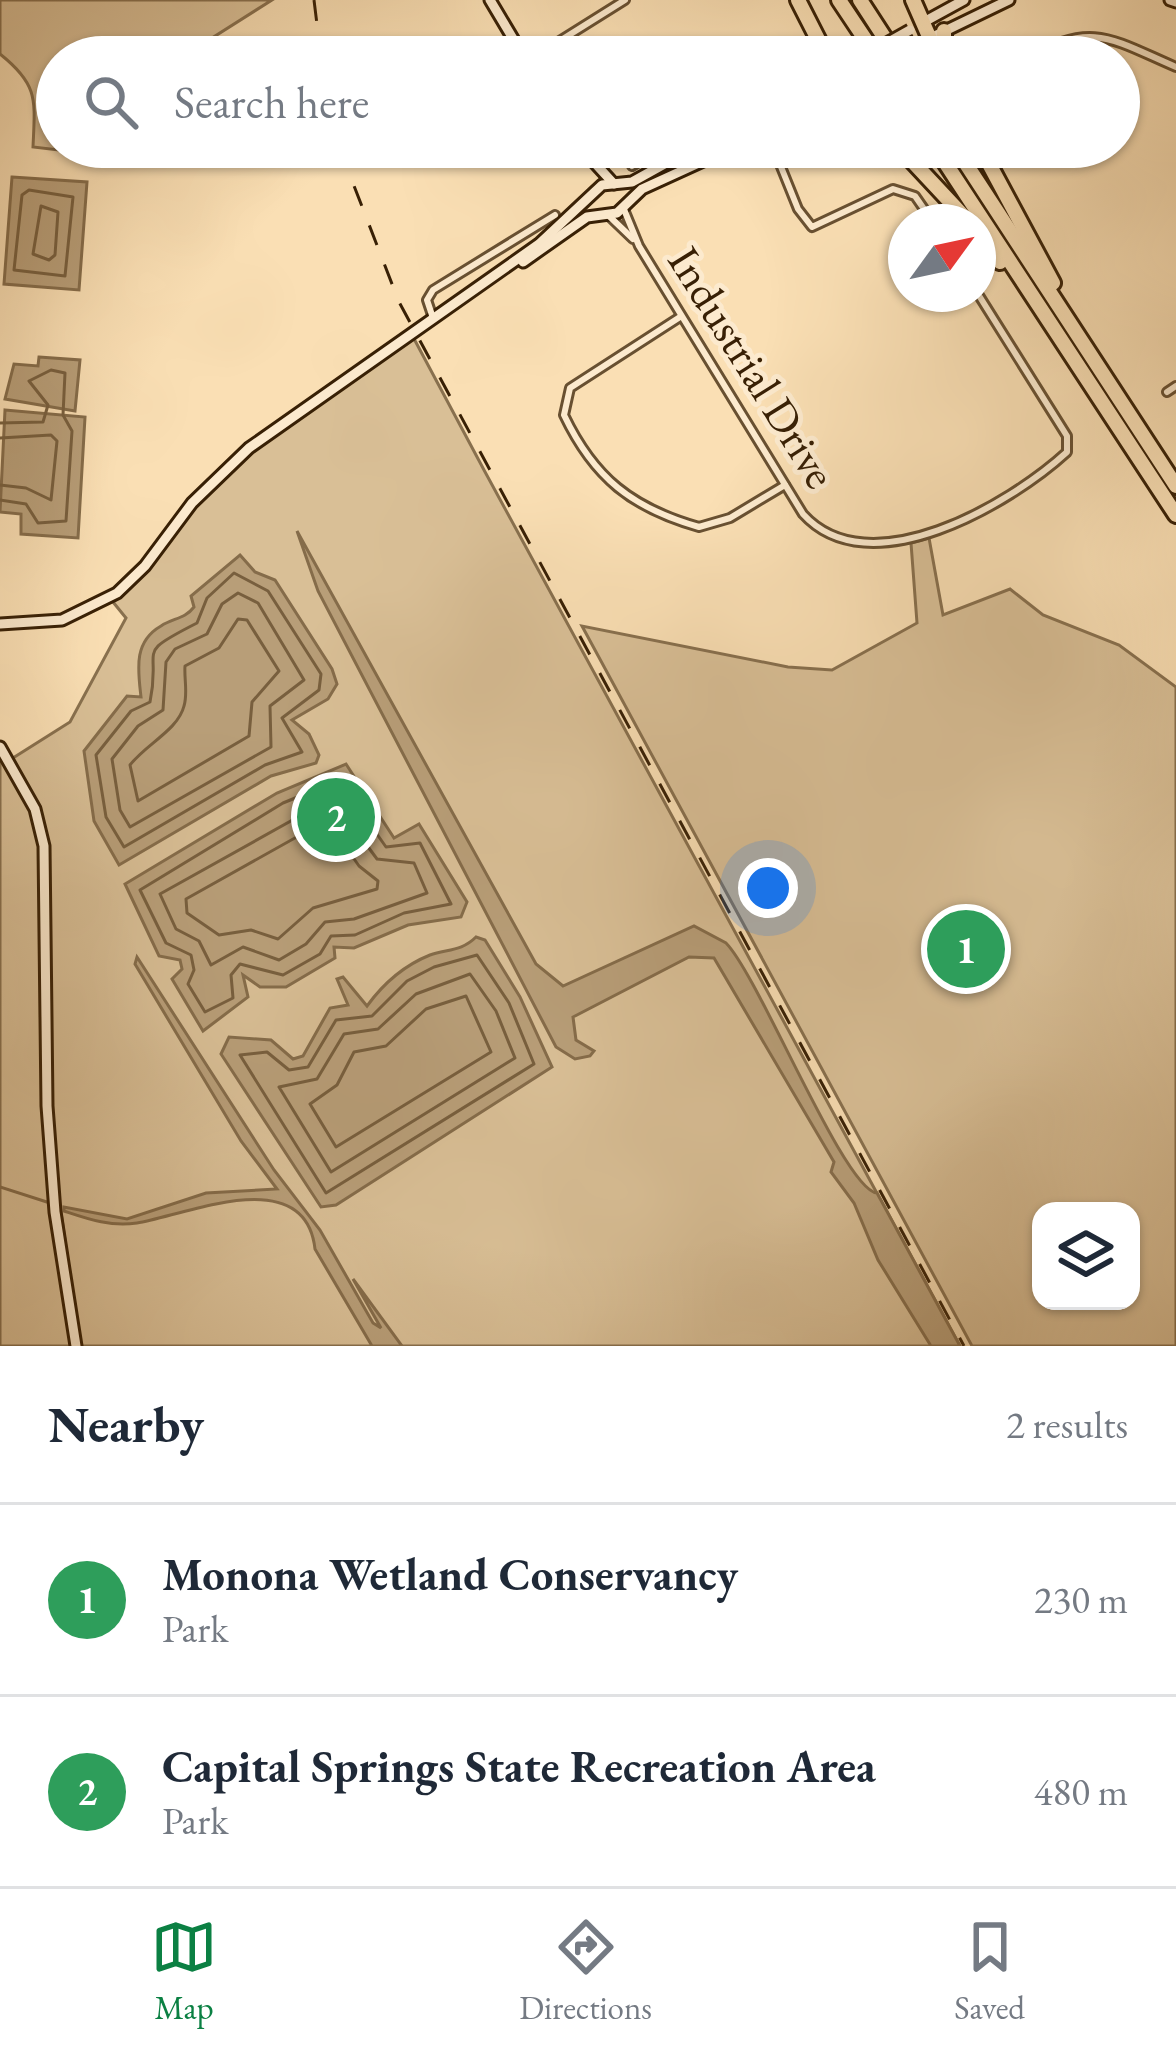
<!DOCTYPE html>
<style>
:root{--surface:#fff;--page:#f6f6f7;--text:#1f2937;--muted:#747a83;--line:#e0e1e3;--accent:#0b8043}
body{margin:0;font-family:"EB Garamond",serif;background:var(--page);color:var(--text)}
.controls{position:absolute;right:36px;bottom:36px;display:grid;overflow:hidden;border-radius:24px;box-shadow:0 3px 9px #0004}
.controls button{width:108px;height:108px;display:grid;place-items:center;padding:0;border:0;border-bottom:3px solid var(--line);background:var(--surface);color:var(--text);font:60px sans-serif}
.compass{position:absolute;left:888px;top:204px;width:108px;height:108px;border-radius:50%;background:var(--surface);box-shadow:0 3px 9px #0004;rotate:57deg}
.you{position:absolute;left:768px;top:888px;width:42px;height:42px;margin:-30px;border:9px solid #fff;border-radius:50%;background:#1a73e8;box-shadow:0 0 0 18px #1a73e833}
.badge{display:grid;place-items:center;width:78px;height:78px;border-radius:50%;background:var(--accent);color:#fff;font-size:39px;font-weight:700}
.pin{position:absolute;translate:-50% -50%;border:6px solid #fff;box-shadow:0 3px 12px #0006}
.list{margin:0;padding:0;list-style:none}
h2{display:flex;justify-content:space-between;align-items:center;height:156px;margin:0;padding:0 48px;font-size:51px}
h2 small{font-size:39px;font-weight:400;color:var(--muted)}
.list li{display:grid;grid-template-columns:78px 1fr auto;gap:36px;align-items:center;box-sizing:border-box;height:192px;padding:0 48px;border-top:3px solid var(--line)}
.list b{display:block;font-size:45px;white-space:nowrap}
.list p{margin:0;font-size:39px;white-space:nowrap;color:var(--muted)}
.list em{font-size:39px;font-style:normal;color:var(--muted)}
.icon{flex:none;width:66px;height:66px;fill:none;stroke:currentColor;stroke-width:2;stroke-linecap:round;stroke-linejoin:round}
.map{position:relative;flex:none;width:1176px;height:1346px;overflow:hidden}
.search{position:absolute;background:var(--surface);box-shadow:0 3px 9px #0004;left:36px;right:36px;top:36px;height:132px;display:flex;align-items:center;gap:30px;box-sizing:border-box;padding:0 42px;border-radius:66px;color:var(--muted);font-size:45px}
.sheet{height:540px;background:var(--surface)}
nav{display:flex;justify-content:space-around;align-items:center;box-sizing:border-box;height:168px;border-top:3px solid var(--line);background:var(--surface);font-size:33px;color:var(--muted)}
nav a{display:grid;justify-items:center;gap:6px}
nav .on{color:var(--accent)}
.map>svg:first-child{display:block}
.green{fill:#d9bf96;stroke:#88704e;stroke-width:3;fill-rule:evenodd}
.water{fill:#b89e78;stroke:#856c4a;stroke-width:3}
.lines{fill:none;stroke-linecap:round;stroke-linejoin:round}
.shore{stroke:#785f3e;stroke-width:3}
.stream{stroke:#856c4a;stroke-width:3}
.street-casing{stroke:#685031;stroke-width:12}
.secondary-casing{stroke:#382005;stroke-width:15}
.highway-casing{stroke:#382005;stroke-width:20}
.street{stroke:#fceace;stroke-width:6}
.secondary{stroke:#fceace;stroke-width:9}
.highway{stroke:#fadfb4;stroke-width:14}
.rail{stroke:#382005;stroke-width:3;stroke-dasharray:21 21;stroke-linecap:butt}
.secondary-bridge-casing{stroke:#382005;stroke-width:15;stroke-linecap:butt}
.secondary-bridge{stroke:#fceace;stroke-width:9}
.labels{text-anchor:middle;stroke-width:10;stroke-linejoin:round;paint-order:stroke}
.street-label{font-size:45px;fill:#382005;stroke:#fceace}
</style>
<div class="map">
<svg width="1176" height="1346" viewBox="0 0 1176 1346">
<rect width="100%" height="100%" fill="#fadfb4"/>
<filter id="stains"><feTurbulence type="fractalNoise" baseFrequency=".00167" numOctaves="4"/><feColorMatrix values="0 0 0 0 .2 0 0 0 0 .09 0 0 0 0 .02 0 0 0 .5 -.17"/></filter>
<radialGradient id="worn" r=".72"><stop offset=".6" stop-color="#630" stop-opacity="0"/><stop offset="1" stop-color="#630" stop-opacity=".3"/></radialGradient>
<g class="green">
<path d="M 0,0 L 272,0 L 182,57 L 57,57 L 57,147 L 123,147 L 127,158 L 33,147 C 35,100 39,85 0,54 Z"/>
<path d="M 412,335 L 484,470 L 960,1346 L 80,1346 L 60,1205 L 49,1199 L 73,1346 L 0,1346 L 0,756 L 5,763 L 70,722 L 126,618 L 113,602 C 155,572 174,525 210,489 C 269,430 344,384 412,335 Z"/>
<path d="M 929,538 L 943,615 L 1010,589 L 1043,615 L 1119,645 L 1176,687 L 1176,1346 L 972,1346 L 582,626 L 788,667 L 832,670 L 917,623 L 911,543 ZM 1041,1211 L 1131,1211 L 1131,1301 L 1041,1301 Z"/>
</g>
<g class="water">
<path d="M 12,177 L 87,182 L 79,290 L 4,284 Z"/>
<path d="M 39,357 L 80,360 L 75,411 L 5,399 L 14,364 L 38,366 Z"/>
<path d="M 5,410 L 85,417 L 78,538 L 21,534 L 21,514 L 0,512 Z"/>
<path d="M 297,531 L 536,964 L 563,986 L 694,926 L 726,943 C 760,978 844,1190 877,1193 L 960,1346 L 931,1346 L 878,1260 L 854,1203 L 831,1172 L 834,1162 L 714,958 L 689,957 L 573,1017 L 576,1040 L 594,1051 L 590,1056 L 575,1059 L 556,1047 L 318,591 Z"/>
<path d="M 240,555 L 255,572 L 275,580 L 332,669 L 337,684 L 328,699 L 292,720 L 309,734 L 319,755 L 316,763 L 271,776 L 119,865 L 94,821 L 84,751 L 127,696 L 141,697 C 138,670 133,642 161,626 C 173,618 185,619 194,607 L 191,596 Z"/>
<path d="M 346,764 L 394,838 L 419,824 L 467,902 L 461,917 L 408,925 L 354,948 L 334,947 L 335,958 L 286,987 L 260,987 L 243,975 L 248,997 L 203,1031 L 172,979 L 182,969 L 180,960 L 159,956 L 125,884 L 277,793 Z"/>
<path d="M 476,937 L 485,940 L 520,997 L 552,1067 L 336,1205 L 321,1207 L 221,1054 L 229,1037 L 271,1040 L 293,1059 L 303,1056 L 330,1008 L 348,1005 L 337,979 L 343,977 L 367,1006 C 383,984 405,965 430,955 C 448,949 462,951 476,937 Z"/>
<path d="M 137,957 L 274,1170 L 320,1230 L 373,1323 L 381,1328 L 353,1279 L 402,1346 L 372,1346 L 315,1249 C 305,1161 183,1216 137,1223 C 110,1227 88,1219 64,1211 L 64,1207 L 127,1219 L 206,1193 L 277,1189 L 241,1141 L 135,964 Z"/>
</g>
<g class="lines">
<g class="shore">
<path d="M 29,190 L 73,197 L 65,276 L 14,270 L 22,195 Z"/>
<path d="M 41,206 L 58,212 L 55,255 L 49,260 L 33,254 Z"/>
<path d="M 0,423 L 43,422 L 48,405 L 29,381 L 51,370 L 65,373 L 63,415 L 72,431 L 66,521 L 38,523 L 26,504 L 0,500"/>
<path d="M 0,438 L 51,435 L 57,441 L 51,500 L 26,488 L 0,485"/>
<path d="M 234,573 L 268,591 L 321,674 L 319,690 L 282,718 L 302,752 L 265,765 L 124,847 L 106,817 L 96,755 L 131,711 L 150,702 C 162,645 132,656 197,623 L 207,598 Z"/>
<path d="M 238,593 L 258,603 L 304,680 L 270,706 L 271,747 L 130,827 L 120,810 L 112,759 L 138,726 L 163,710 L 166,662 L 175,649 L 207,634 L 222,604 Z"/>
<path d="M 238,619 L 247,620 L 279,671 L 252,702 L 249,736 L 138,801 L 130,765 C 146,744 178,730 184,706 C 188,693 184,679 185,666 L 219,648 Z"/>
<path d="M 339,780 L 386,847 L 420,843 L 451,904 L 404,913 L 355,935 L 331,936 L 320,954 L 283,975 L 240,964 L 231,975 L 233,998 L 205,1012 L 188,984 L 194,970 L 191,955 L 166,943 L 140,890 L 283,803 Z"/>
<path d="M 332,798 L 377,859 L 414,863 L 427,893 L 354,919 L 325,922 L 306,944 L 279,960 L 243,947 L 211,965 L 199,941 L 176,929 L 160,894 Z"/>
<path d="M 327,820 L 359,866 L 378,881 L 377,889 L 313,908 L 278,939 L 251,930 L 219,935 L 187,913 L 186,899 Z"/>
<path d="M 477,955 L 509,1003 L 534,1064 L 326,1193 L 240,1055 L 267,1052 L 289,1070 L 308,1067 L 336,1020 L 372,1016 L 407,981 L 434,967 Z"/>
<path d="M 470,974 L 496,1011 L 515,1058 L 331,1172 L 279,1087 L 317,1079 L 344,1034 L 378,1029 L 416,994 Z"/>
<path d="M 466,996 L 491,1052 L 336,1147 L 310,1104 L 337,1085 L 354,1052 L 386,1046 L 426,1009 Z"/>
</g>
<path class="stream" d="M 0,1187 L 50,1203"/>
<g class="street-casing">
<g id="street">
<path d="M 534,57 L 625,0"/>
<path d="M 1030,57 C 1092,20 1115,41 1176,67"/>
<path d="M 765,147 L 775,161"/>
<path d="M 773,147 L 798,209 L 812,227 L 893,189 L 915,196 L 933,222"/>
<path d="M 632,166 L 664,147"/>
<path d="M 623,207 L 639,246 L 803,514 C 869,587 1009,505 1067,452 L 1067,436 L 978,294"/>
<path d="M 608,215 L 633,239"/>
<path d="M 432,315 L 427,300 L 433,290 L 555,215"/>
<path d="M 680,317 L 570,388 L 564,415 C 594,478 632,508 699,527 L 730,518 L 785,485"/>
<path d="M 1167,392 L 1176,386"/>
</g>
</g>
<g class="secondary-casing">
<g id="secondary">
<path d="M 490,0 L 524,57"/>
<path d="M 1170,0 L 1176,2"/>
<path d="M 922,23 L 964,0"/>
<path d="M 918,44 L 1009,0"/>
<path d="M 580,147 L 614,184"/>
<path d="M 701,160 L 718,147"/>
<path d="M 523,262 L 587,217 L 617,213 L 642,189 L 734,147"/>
<path d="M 0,624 L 62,620 L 117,593 L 145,566 L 192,503 L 249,448 L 539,244 L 602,185 L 632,182 L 695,147"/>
<path d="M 0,747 L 35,809 L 44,846 L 47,1106 L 55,1212 L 76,1346"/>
</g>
</g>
<g class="highway-casing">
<g id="highway">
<path d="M 798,0 L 827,57"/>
<path d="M 839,0 L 877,57"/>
<path d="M 860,0 L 897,57"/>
<path d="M 913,0 L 938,57"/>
<path d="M 944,31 L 944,57"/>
<path d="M 899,147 L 969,222"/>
<path d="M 935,147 L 1176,515"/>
<path d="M 955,147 L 1176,486"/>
<path d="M 980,147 L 1053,283"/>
<path d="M 978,232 L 1000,262"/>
</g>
</g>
<use href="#street" class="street"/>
<use href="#secondary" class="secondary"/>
<use href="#highway" class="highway"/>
<g class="rail">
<path d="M 314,0 L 321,57"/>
<path d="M 339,147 L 399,302 L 964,1346"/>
</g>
<g class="secondary-bridge-casing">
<g id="secondary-bridge">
<path d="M 862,57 L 910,30"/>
<path d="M 896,57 L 918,44"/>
</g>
</g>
<use href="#secondary-bridge" class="secondary-bridge"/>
</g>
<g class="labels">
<g class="street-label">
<text transform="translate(753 367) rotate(58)" y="16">Industrial Drive</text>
</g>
</g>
<rect width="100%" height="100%" filter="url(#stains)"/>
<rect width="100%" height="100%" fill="url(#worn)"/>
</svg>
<div class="controls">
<button><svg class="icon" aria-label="layers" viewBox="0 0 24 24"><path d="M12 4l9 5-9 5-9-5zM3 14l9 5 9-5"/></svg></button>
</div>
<svg class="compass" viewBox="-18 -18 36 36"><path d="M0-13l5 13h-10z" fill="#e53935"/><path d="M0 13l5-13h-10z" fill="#747a83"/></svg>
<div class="you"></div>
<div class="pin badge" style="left:966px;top:949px;background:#2e9e5b">1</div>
<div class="pin badge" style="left:336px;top:817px;background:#2e9e5b">2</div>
<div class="search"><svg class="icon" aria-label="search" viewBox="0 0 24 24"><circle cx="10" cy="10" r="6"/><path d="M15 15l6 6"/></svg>Search here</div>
</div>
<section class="sheet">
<h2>Nearby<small>2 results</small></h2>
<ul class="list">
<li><span class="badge" style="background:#2e9e5b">1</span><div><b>Monona Wetland Conservancy</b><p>Park</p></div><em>230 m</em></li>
<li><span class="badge" style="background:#2e9e5b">2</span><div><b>Capital Springs State Recreation Area</b><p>Park</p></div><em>480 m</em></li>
</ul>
</section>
<nav>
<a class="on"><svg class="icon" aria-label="map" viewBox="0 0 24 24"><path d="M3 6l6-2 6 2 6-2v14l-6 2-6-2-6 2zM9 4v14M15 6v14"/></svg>Map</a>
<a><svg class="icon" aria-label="directions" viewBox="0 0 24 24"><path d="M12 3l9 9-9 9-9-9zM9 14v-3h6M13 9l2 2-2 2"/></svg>Directions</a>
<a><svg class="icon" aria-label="saved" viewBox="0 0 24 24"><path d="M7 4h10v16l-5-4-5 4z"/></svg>Saved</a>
</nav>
